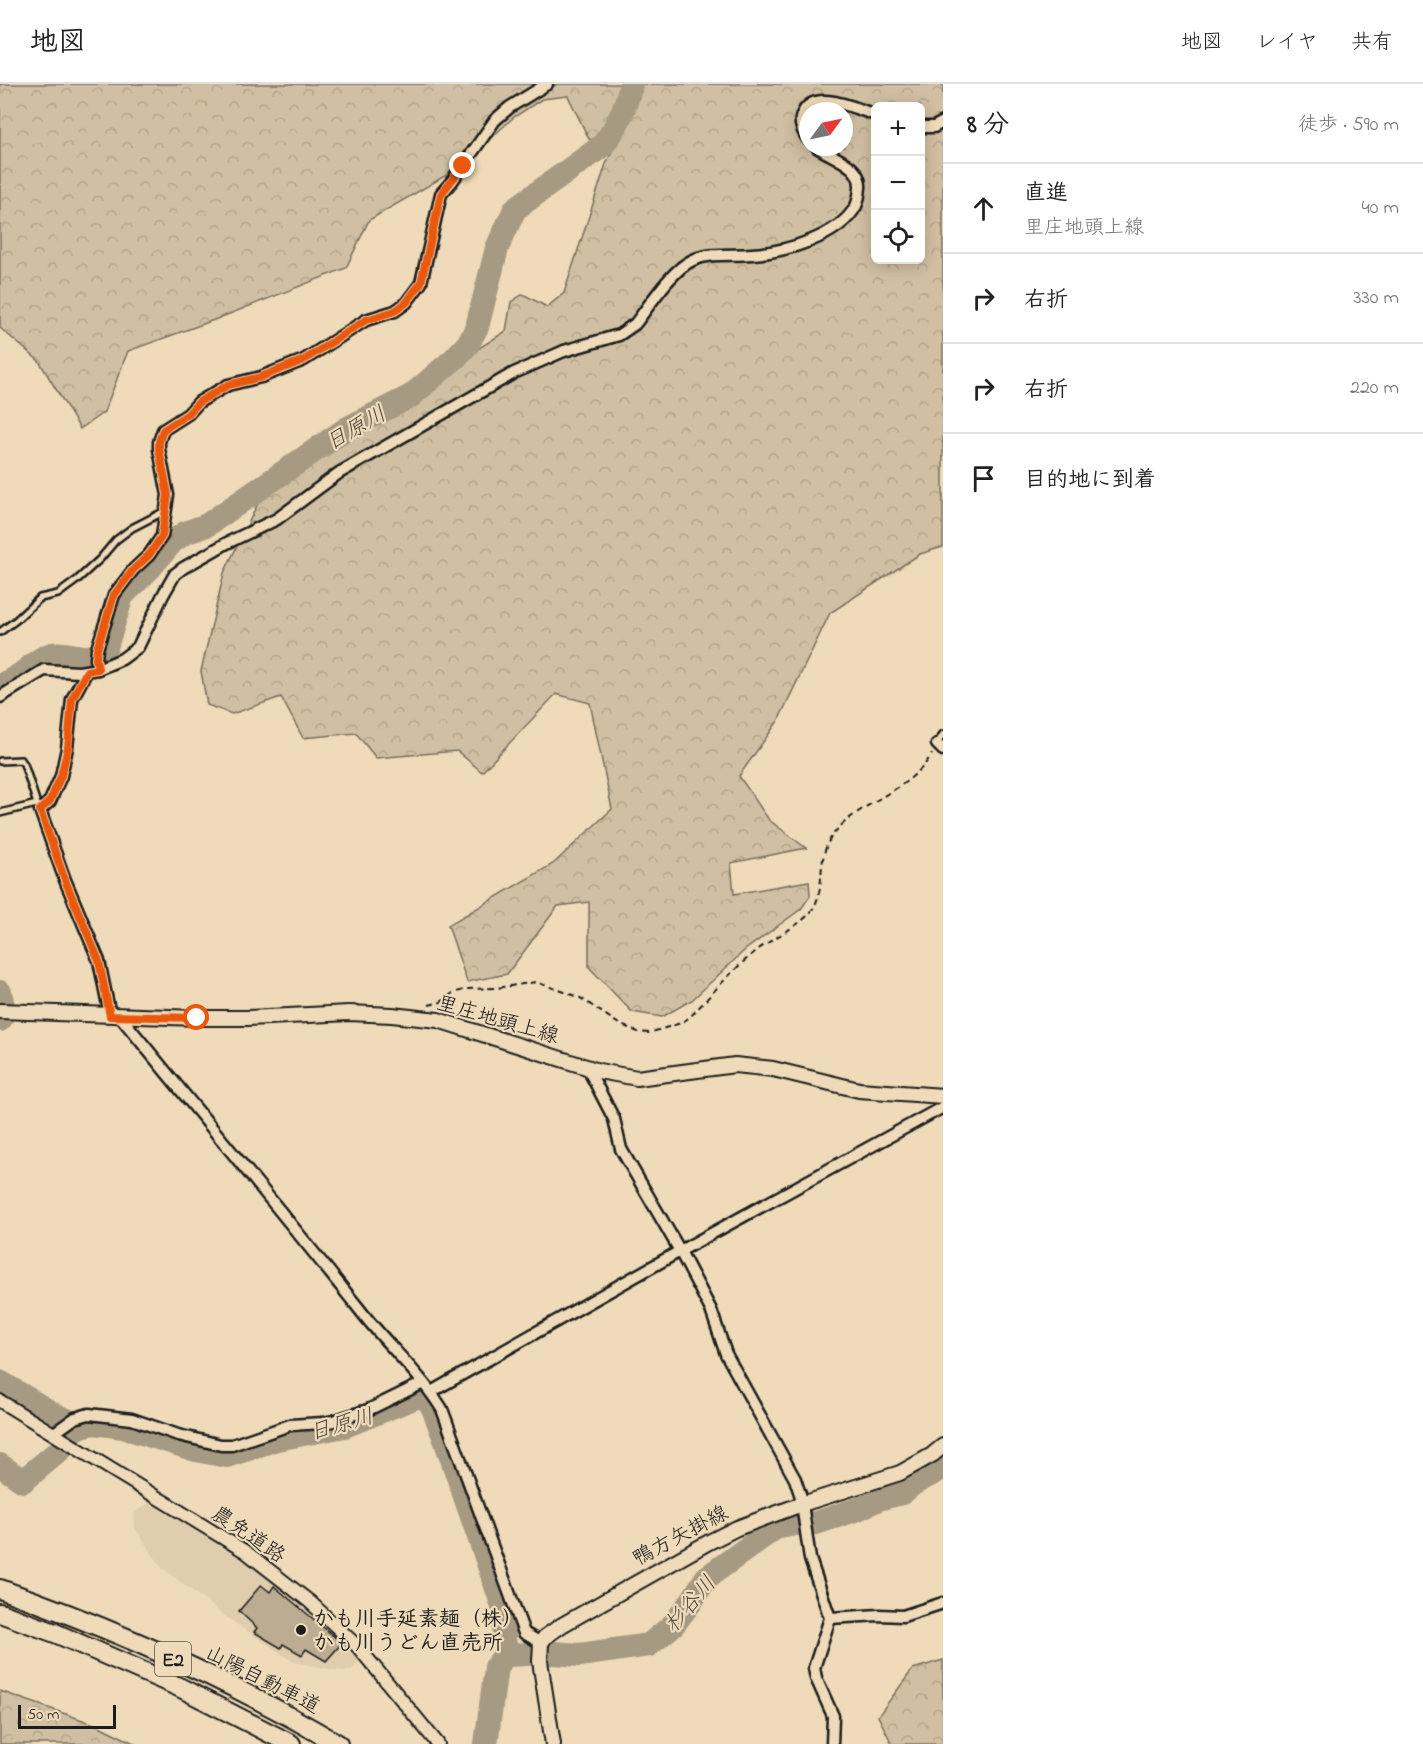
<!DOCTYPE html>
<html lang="ja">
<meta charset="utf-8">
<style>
:root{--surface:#fff;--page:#f6f6f6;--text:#222;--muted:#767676;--line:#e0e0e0}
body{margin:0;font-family:"Indie Flower","Klee One",sans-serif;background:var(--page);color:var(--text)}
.controls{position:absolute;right:18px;top:18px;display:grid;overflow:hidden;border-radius:9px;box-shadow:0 3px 15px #0003}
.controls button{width:54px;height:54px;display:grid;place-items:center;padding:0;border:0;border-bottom:2px solid var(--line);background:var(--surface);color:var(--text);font:30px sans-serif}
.compass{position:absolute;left:799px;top:18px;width:54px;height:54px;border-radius:50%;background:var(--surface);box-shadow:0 3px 15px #0003;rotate:57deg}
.scale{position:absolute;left:18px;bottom:15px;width:98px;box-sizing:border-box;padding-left:6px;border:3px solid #1c1c1c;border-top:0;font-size:16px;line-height:21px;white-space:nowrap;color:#1c1c1c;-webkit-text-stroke:4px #efdbb9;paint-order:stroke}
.stop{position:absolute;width:18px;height:18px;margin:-14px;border:4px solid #ea580c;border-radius:50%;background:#fff}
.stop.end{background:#ea580c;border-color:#fff;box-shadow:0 2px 6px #0008}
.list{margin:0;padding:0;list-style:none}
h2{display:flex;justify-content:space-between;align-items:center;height:78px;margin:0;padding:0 24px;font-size:26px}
h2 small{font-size:20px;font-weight:400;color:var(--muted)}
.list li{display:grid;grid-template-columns:39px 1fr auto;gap:18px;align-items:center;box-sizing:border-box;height:90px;padding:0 24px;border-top:2px solid var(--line)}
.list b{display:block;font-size:22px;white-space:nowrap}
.list p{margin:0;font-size:20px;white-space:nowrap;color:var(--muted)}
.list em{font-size:20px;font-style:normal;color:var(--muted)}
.icon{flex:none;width:33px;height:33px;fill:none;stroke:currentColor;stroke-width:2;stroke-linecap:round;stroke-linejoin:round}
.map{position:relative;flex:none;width:943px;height:1660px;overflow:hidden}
header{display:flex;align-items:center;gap:36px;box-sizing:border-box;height:84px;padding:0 30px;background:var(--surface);border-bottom:2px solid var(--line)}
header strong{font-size:28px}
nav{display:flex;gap:33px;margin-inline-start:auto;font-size:21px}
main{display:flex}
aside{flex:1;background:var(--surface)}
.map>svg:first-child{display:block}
.built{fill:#dfcdad}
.forest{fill:url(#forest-crowns);stroke:#766e5f;stroke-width:1.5;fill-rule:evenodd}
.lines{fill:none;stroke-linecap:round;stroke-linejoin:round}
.river{stroke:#a79a83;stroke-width:24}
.building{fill:#bbac92;stroke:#1c1c1c;stroke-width:1.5}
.service-casing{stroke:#1c1c1c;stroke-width:10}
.minor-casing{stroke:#1c1c1c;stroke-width:15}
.tertiary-casing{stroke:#1c1c1c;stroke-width:16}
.secondary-casing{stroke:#1c1c1c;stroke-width:18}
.motorway-casing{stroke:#1c1c1c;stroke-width:22}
.path{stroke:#1c1c1c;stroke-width:2;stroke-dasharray:6 4.5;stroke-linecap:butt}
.service{stroke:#efdbb9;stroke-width:5}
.minor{stroke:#efdbb9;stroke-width:10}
.tertiary{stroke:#efdbb9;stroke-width:12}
.secondary{stroke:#efdbb9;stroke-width:14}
.motorway{stroke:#efdbb9;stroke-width:18}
.route{stroke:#ea580c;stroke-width:8}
.poi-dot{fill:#1c1c1c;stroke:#efdbb9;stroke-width:2}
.labels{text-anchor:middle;stroke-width:4.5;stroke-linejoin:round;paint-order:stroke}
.shield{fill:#efdbb9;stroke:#5b554b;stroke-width:1.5}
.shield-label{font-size:20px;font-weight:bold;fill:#1c1c1c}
.street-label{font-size:21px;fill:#1c1c1c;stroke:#efdbb9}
.poi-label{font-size:21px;font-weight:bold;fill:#1c1c1c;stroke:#efdbb9;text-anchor:start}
.water-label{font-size:22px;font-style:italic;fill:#4d4840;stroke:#efdbb9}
</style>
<header>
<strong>地図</strong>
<nav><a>地図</a><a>レイヤ</a><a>共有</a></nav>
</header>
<main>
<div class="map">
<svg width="943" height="1660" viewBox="0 0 943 1660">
<defs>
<pattern id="forest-crowns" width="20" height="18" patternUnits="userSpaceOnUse" patternTransform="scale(1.5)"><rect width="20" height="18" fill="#d0bfa2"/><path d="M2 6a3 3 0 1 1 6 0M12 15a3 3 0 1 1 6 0" fill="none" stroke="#b2a48b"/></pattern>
</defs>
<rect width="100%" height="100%" fill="#efdbb9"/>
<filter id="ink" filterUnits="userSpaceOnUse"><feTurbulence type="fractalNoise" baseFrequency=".0167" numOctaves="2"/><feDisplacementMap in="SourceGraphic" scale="12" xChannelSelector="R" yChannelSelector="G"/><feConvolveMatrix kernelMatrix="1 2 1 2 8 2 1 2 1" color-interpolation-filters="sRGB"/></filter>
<g filter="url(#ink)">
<path class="built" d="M 149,1419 L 249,1480 L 285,1506 L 343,1558 L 359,1577 L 351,1587 L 335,1586 L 294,1578 L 229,1535 L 161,1483 L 135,1444 L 134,1429 Z"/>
<g class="forest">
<path d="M 0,0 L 540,0 L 508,18 L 490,35 L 466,70 L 445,92 L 369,136 L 346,184 L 214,236 L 128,267 L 104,328 L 80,345 L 39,277 L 0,244 Z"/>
<path d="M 557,0 L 626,0 L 616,27 L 599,57 L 589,55 L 568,12 L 542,15 L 514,33 L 480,64 L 500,38 L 514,25 Z"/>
<path d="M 636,0 L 943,0 L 943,463 L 920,470 L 830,529 L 778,637 L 739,692 L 769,736 L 806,764 L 731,779 L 734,810 L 809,797 L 810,812 L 801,825 L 745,866 L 692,916 L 662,933 L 632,928 L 589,883 L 589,818 L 558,822 L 507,890 L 467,898 L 448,841 L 553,780 L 612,725 L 590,619 L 556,610 L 482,688 L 457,667 L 376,674 L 356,649 L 303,654 L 281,613 L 232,630 L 207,621 L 201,587 L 224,489 L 259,417 L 351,354 L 427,312 L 476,266 L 506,247 L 511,218 L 523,210 L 547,223 L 564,209 L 606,80 L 633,24 ZM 876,22 L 920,22 L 920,176 L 876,176 ZM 808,27 L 844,27 L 844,63 L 808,63 Z"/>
<path d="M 943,1576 L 943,1660 L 892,1660 L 878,1632 L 913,1585 Z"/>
<path d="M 0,1607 L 97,1641 L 136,1660 L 0,1660 Z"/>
</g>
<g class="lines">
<g class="river">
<path d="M 0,602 C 7,598 14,595 21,590 C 30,584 40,573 52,570 C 71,566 89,583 106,563 L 122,512 L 150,484 L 172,458 L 185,449 L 207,441 L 346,345 L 411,312 L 455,274 L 468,260 L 477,243 L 497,164 L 515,125 L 602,62 C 617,44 626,23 631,0"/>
<path d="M 0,908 L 4,927 L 0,936"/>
<path d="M 0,1298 L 55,1331 L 81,1342 L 94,1339 L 123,1343 L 196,1366 L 227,1372 L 277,1355 L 345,1342 L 414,1314 L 421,1312 L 427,1314 L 433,1324 L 446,1358 L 503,1522 L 505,1571"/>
<path d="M 0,1381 L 23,1397 L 61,1365 L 70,1349 L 81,1342"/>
<path d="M 505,1571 L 553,1569 L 580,1571 L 649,1561 L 673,1541 L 691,1518 L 706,1494 L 775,1444 L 795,1440 L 816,1439 L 858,1425 L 879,1415 L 902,1409 L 913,1400 L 943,1384"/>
<path d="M 486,1660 L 496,1583 L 505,1571"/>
</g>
</g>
<path class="building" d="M 261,1501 L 270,1508 L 274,1502 L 342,1559 L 326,1577 L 306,1565 L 302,1571 L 283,1560 L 281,1564 L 254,1548 L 257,1544 L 239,1527 Z"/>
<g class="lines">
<g class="service-casing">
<g id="service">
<path d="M 0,548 L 15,537 L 40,514 L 58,510 L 77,496 L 100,475 L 116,456 L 132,444 L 165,427"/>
<path d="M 937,660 L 943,650"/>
<path d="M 0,677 L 21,676 L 24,680 L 37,720"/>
<path d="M 0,729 L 37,720 L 38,722"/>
</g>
</g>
<g class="minor-casing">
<g id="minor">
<path d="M 920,43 L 934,43 L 943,38"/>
<path d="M 808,55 C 802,47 798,38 803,29 C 815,4 856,25 876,31"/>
<path d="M 98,585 L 96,575 L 97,565 L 114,511 L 133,486 L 149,471 L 162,452 L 168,411 L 159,365 L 159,358 L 163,346 L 188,330 L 199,318 L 228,301 L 261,293 L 304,276 L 366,236 L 395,227 L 406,219 L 421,199 L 441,110 L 453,96 L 495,36 L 510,23 L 547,0"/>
<path d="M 87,587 L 72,615 L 67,664 L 61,692 L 50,717 L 40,726 L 65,796 L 99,877 L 110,931"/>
<path d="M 0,613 L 44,586 L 79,588 L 98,585 L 122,575 L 138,563 L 163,511 L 175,490 L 183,484 L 227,459 L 277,435 L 339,389 L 514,289 L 564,267 L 619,251 L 635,240 C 649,222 672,185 693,176 C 712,168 732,172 752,170 C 785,168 839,153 856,122 C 859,116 859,111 860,104 C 862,81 833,74 817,63"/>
<path d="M 937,660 L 943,666"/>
<path d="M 120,932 C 200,1030 281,1127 360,1226 C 386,1260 419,1288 442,1325 L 524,1549 L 541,1559"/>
<path d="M 587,983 L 614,1035 L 621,1065 L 680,1167 L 711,1226 L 726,1270 L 795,1395 L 801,1413 L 810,1475 L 830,1534 L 814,1584 L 816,1594 L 833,1632 L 832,1660"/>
<path d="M 431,1308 L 680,1167 L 943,1023"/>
<path d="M 54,1349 L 75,1334 L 89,1330 L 132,1335 L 178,1351 L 221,1361 L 232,1361 L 290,1341 L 323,1339 L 333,1337 L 368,1326 L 423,1299"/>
<path d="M 830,1534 L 879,1531 L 903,1532 L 943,1519"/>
</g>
</g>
<g class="tertiary-casing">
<path id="tertiary" d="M 0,1317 L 246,1468 L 310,1518 L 358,1563 L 438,1660"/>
</g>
<g class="secondary-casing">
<g id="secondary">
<path d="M 0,927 L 197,934 L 248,934 L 349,929 L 392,931 L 438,936 L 599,987 L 637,994 L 735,981 L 773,985 L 859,1006 L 943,1012"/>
<path d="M 553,1660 L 540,1577 L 541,1559 L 545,1553 L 562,1541 L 709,1458 L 737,1444 L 802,1420 L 900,1389 L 932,1371 L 943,1362"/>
</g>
</g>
<g class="motorway-casing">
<g id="motorway">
<path d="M 0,1505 C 117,1546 231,1597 338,1660"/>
<path d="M 0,1529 L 55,1549 L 181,1604 L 291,1660"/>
</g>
</g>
<path class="path" d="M 429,921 L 441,918 L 453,909 L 467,905 L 497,904 L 536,898 L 579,913 L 619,940 L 638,948 L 649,949 L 681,939 L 690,933 C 711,911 732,886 755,868 C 769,856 797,843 808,831 C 830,808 812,773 836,747 C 863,716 910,707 932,670"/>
<use href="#service" class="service"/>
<use href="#minor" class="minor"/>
<use href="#tertiary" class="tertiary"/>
<use href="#secondary" class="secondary"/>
<use href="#motorway" class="motorway"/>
</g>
</g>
<g class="lines" filter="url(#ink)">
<path class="route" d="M 197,934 L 110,932 L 99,877 L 65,796 L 40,726 L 50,717 L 61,692 L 68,664 L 72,615 L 87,587 L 98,585 L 96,575 L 97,565 L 114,511 L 133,486 L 149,471 L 162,452 L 168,411 L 159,365 L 159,358 L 163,346 L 188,330 L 199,318 L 228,301 L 261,293 L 304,276 L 366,236 L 395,227 L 406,219 L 421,199 L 441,110 L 463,82"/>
</g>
<circle class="poi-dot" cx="301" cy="1546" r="6"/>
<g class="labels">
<rect class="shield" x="155" y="1558" width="36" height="34" rx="4.5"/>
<g class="shield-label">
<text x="173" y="1582">E2</text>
</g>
<g class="street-label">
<text transform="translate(498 935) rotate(16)" y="7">里庄地頭上線</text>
<text transform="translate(249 1450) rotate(34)" y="7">農免道路</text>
<text transform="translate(680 1451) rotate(-28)" y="7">鴨方矢掛線</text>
<text transform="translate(263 1595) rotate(27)" y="7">山陽自動車道</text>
</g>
<g class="poi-label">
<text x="313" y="1541">かも川手延素麺（株）<tspan x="313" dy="24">かも川うどん直売所</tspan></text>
</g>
<g class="water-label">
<text transform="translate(355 343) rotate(-30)" y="8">日原川</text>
<text transform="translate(341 1339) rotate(-16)" y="8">日原川</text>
<text transform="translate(689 1519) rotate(-49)" y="8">杉谷川</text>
</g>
</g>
</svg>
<div class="controls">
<button>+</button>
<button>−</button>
<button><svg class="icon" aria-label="locate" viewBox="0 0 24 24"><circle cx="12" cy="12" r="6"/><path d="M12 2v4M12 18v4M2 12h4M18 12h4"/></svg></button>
</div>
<svg class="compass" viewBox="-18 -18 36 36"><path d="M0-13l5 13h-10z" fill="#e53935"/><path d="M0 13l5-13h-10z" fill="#767676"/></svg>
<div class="scale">50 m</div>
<div class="stop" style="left:197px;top:934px"></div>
<div class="stop end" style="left:463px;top:82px"></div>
</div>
<aside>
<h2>8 分<small>徒歩 · 590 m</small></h2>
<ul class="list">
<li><svg class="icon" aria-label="ahead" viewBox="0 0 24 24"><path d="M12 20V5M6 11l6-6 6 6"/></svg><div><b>直進</b><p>里庄地頭上線</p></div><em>40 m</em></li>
<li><svg class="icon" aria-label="right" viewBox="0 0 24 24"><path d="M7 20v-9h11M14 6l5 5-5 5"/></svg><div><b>右折</b></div><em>330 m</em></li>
<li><svg class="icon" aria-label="right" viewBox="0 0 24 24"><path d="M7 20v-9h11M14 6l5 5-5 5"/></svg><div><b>右折</b></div><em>220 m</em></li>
<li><svg class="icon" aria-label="arrive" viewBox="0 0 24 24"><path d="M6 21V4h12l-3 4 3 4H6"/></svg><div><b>目的地に到着</b></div></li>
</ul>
</aside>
</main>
